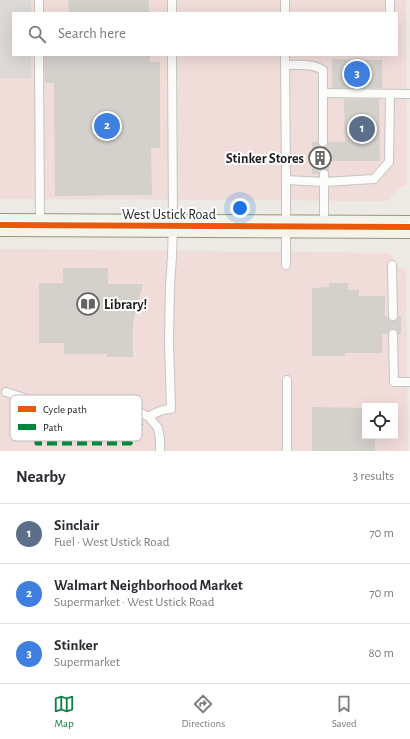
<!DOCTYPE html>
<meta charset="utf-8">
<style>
:root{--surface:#fff;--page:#f7f7f7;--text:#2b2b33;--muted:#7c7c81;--line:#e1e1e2;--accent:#0b8043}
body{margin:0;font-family:"Alegreya Sans",sans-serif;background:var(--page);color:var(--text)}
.controls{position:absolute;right:12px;bottom:12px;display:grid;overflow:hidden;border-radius:0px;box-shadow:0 4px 16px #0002}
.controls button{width:36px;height:36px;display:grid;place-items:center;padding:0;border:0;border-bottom:1px solid var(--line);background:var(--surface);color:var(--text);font:20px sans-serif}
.you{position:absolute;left:240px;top:208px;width:14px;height:14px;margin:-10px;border:3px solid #fff;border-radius:50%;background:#1a73e8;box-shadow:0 0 0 6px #1a73e833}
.badge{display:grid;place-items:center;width:26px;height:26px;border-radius:50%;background:var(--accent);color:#fff;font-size:13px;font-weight:700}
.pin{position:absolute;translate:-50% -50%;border:2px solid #fff;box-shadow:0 1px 4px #0006}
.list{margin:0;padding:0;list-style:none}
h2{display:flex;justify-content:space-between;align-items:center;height:52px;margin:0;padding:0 16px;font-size:17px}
h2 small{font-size:13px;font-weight:400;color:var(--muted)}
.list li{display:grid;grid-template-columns:26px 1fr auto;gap:12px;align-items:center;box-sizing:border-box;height:60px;padding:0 16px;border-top:1px solid var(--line)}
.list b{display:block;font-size:15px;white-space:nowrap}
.list p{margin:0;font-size:13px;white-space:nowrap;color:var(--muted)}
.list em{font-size:13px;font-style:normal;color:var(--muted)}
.icon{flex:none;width:22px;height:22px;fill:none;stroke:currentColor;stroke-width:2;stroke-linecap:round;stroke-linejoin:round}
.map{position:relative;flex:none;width:410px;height:451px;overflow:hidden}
.search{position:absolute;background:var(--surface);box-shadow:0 4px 16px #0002;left:12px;right:12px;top:12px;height:44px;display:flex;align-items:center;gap:10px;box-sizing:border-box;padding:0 14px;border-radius:0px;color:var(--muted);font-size:15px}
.sheet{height:232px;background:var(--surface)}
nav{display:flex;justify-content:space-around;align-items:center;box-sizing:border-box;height:56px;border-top:1px solid var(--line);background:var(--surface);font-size:11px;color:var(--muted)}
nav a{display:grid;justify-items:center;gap:2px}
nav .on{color:var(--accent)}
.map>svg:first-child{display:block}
.residential{fill:#dcd9d7}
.commercial{fill:#f0ddda;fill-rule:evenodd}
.building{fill:#d4d0cc}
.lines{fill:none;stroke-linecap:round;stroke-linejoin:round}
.service-casing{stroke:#c5c4c2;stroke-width:10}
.secondary-casing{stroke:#95967d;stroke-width:24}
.service{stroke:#fcfcfb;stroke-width:8}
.secondary{stroke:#f3f3e9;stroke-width:22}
.quiet{stroke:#00873e;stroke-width:5;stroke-dasharray:10 5;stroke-linecap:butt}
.cycleway-casing{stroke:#fff;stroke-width:8}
.cycleway{stroke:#e8590c;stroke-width:6}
.labels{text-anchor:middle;stroke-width:4;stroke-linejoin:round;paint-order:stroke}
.poi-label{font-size:14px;font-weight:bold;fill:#1e1e1e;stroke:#fff;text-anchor:end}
.street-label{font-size:14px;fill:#1e1e1e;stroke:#fff}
.key{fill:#fff;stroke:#bcbcbc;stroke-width:1}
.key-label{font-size:11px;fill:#1e1e1e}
</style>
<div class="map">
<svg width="410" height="451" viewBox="0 0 410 451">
<rect width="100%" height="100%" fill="#edeae6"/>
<path class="residential" d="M 0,0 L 31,0 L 31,13 L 13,13 L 13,55 L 31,55 L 31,78 L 0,78 Z"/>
<g class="commercial">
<path d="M 31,0 L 406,0 L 407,180 L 405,186 L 399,188 L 392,195 L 390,200 L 384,201 L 0,199 L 0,78 L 31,78 L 31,55 L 397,55 L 397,13 L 31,13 Z"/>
<path d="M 0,249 L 390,253 L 393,259 L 398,266 L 406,270 L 408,451 L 0,451 ZM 365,406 L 395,406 L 395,436 L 365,436 Z"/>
</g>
<g class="building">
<path d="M 68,0 L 149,0 L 149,13 L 69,13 Z"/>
<path d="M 44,55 L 150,55 L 150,62 L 160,62 L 160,148 L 151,148 L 152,195 L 55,196 L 54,83 L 45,83 Z"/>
<path d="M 332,59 L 382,60 L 382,88 L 332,88 Z"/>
<path d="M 344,99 L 379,99 L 380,161 L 329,161 L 329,172 L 326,169 L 324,169 L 319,171 L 319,174 L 312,174 L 312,142 L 318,142 L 320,147 L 323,147 L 328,145 L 328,142 L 345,142 Z"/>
<path d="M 63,268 L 108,268 L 108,284 L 143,284 L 133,323 L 133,357 L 107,357 L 107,354 L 64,354 L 64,343 L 39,343 L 39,283 L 63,283 Z"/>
<path d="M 329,283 L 348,283 L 348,290 L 359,290 L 359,296 L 385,296 L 385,316 L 388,316 L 390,321 L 393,321 L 398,319 L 398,316 L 401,316 L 401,334 L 398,334 L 397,331 L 393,329 L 390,330 L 388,334 L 382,334 L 382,353 L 345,353 L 345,356 L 312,356 L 312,288 L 329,287 Z"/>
<path d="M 312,407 L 365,408 L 365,436 L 375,436 L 375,451 L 312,451 Z"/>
</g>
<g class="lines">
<g class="service-casing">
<g id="service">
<path d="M 39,0 L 39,13"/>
<path d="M 172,0 L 172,13"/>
<path d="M 285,0 L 285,13"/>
<path d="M 390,0 L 390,13"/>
<path d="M 39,55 L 40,224"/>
<path d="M 285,55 L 286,180"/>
<path d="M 285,65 C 298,65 312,63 323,70 L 323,142"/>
<path d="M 323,93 L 410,94"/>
<path d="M 324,174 L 324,225"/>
<path d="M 286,265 L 286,180 L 324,182 L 374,179 L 389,162 L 390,94"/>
<path d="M 392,265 L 393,316"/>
<path d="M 393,334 L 394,382 L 410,382"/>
<path d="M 287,380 L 287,451"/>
<path d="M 6,392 L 30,400 L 53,404 L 91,408 L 135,410 L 149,417 L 158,428 L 160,439 L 160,451"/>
<path d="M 149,417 C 156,412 163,409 171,409 L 169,341 L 170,286 L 172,257 L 173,226 L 172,55"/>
</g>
</g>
<g class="secondary-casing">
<path id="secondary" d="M 0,225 L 410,227"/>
</g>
<use href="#service" class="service"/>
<use href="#secondary" class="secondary"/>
<path class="quiet" d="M 37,408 L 37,443 L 130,443 L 141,423"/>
<g class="cycleway-casing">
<path id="cycleway" d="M 0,225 L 410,227"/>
</g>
<use href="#cycleway" class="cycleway"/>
</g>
<defs>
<g id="building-ring" transform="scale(1.15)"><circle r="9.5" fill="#fff" stroke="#666564" stroke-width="1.5"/><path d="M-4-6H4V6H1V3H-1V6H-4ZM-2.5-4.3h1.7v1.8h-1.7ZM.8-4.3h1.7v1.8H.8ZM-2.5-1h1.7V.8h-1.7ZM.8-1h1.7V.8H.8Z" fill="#666564"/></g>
<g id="library-ring" transform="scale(1.15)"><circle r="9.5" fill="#fff" stroke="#666564" stroke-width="1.5"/><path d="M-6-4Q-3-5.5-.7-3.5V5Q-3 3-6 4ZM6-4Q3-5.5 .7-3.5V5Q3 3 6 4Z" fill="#666564"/></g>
</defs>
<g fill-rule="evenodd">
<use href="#building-ring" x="320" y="158"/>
<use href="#library-ring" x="88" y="304"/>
</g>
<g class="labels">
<g class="poi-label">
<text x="304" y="163">Stinker Stores</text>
<text x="104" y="309" text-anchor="start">Library!</text>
</g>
<g class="street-label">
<text x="169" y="219">West Ustick Road</text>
</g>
</g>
<rect x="10" y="395" width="132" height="46" rx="6" class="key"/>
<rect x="18" y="406" width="18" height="6" fill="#e8590c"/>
<rect x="18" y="424" width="18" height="6" fill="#00873e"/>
<g class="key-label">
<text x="43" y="413">Cycle path</text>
<text x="43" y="431">Path</text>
</g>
</svg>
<div class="controls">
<button><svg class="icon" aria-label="locate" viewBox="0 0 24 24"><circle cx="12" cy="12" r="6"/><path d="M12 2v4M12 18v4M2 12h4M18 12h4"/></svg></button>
</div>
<div class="you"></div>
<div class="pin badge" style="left:362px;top:129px;background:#5c6f8a">1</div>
<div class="pin badge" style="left:107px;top:126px;background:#3f7fe0">2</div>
<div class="pin badge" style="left:357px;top:74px;background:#3f7fe0">3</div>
<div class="search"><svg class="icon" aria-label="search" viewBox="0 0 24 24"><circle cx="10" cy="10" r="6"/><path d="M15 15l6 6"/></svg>Search here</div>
</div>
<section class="sheet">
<h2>Nearby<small>3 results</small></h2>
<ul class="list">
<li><span class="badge" style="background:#5c6f8a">1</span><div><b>Sinclair</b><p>Fuel · West Ustick Road</p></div><em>70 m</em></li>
<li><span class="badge" style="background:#3f7fe0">2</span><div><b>Walmart Neighborhood Market</b><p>Supermarket · West Ustick Road</p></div><em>70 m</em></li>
<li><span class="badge" style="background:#3f7fe0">3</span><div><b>Stinker</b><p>Supermarket</p></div><em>80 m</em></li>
</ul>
</section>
<nav>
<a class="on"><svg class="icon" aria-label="map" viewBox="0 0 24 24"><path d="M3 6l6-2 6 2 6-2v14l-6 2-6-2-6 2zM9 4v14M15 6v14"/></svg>Map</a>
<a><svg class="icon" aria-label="directions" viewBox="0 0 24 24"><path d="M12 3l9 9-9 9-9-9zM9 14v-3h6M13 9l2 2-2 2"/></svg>Directions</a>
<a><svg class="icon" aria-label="saved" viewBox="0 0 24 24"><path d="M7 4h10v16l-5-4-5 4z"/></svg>Saved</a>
</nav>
